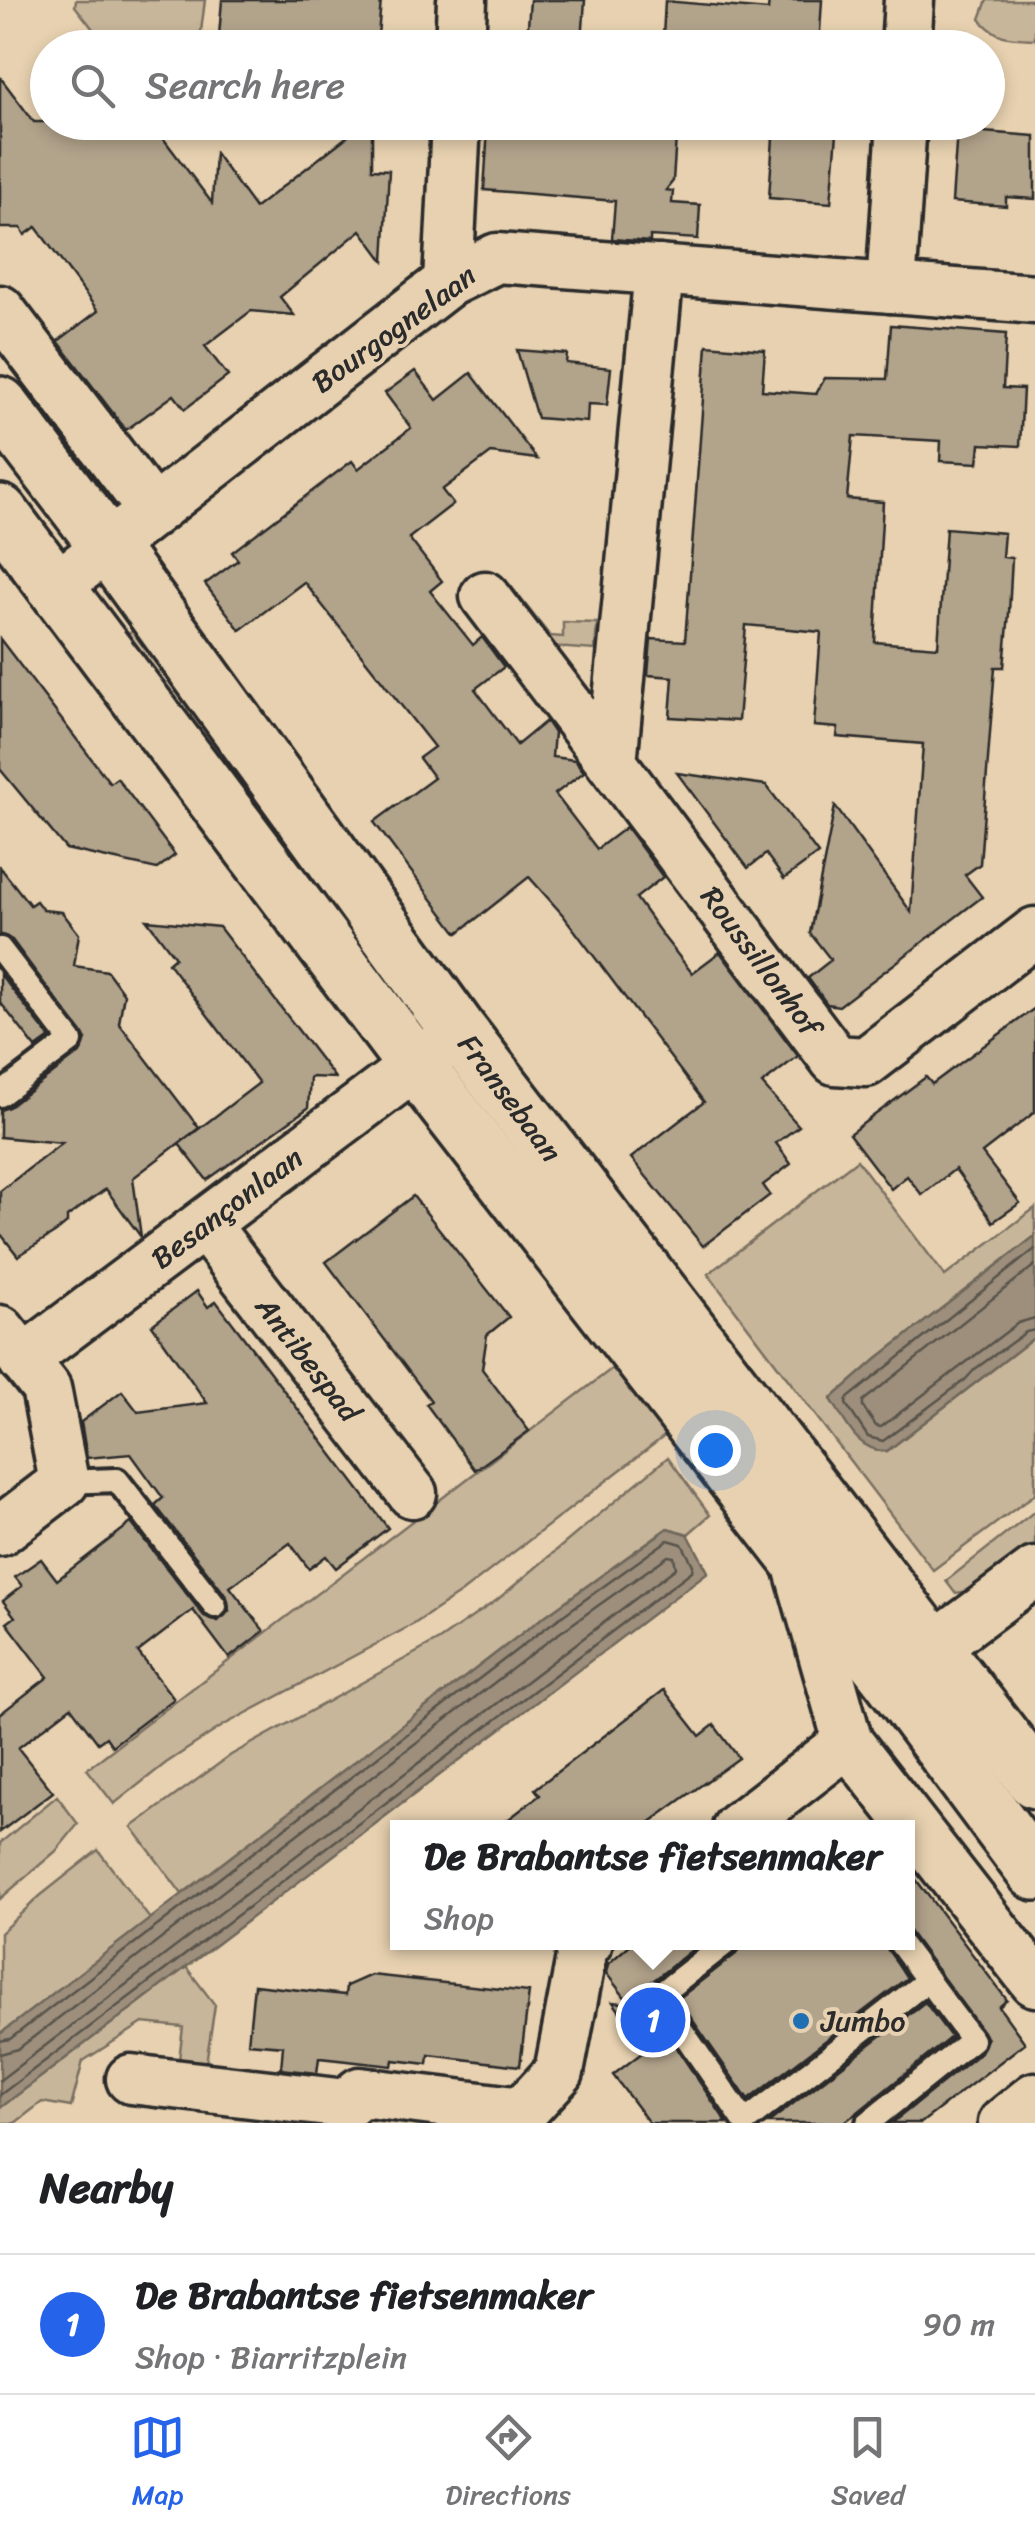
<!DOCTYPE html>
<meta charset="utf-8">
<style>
:root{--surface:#fff;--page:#f6f6f6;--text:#202124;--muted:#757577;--line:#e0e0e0;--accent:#2563eb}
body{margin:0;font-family:Sriracha,sans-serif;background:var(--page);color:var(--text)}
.you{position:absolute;left:715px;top:1450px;width:35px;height:35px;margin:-25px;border:8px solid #fff;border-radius:50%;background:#1a73e8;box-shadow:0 0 0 15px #1a73e833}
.badge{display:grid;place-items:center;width:65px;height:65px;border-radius:50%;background:var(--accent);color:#fff;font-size:32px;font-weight:700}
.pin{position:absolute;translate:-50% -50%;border:5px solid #fff;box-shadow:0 2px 10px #0006}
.popup{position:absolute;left:390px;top:1820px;width:525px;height:130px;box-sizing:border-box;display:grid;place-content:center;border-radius:0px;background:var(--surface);filter:drop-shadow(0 2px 8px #0005);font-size:32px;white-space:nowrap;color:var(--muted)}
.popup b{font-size:38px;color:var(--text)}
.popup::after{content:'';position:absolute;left:50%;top:100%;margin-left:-20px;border:20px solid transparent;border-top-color:var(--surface)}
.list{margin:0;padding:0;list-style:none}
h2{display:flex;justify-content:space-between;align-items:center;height:130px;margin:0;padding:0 40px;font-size:42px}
h2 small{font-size:32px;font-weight:400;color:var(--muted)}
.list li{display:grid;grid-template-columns:65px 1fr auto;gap:30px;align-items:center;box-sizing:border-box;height:140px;padding:0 40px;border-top:2px solid var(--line)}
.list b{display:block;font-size:38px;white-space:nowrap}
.list p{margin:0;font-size:32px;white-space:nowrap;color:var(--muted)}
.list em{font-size:32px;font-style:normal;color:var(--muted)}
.icon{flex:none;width:55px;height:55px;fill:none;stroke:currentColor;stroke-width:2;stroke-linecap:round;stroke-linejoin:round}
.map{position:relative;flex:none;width:1035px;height:2123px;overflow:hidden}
.search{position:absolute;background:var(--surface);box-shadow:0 5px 15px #0003;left:30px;right:30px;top:30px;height:110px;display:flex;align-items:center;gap:25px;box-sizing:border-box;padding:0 35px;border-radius:55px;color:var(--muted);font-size:38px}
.sheet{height:270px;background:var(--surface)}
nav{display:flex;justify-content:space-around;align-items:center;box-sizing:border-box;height:140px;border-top:2px solid var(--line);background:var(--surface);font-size:28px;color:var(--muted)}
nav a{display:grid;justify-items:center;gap:5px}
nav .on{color:var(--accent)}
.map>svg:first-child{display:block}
.green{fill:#c8b69a;stroke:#7a7062;stroke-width:2.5}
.water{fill:#9d8f7b;stroke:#6f675b;stroke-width:2.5}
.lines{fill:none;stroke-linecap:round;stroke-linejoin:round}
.shore{stroke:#59534b;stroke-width:2.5}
.building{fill:#b2a38b;stroke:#2b2b2b;stroke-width:2.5}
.service-casing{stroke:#2b2b2b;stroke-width:30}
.minor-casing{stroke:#2b2b2b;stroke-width:55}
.tertiary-casing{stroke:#2b2b2b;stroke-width:62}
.service{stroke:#e7d1b0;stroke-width:22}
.minor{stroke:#e7d1b0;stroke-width:48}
.tertiary{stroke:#e7d1b0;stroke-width:55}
.poi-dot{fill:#1f6fb2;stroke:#e7d1b0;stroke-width:4}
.labels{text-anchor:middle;stroke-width:8;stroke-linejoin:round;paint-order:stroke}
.street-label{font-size:30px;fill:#2b2b2b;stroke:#e7d1b0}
.poi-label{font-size:30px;fill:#2b2b2b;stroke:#e7d1b0;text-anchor:start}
</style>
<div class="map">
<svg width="1035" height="2123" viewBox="0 0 1035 2123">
<rect width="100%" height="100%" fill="#e7d1b0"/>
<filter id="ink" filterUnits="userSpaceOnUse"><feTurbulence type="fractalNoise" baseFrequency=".01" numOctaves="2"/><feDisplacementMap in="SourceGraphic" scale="20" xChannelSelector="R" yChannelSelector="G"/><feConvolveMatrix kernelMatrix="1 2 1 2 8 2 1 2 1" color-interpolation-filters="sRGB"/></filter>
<g filter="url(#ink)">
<g class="green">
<path d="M 76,0 L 205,0 L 199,47 L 107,47 L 75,6 Z"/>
<path d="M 987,0 L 1035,0 L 1035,39 C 1010,38 996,39 980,19 Z"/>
<path d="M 510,585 L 550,636 L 563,637 L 563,622 L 597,623 L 595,650 L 541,646 L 496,596 Z"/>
<path d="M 140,625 L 399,965 L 376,984 L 117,643 Z"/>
<path d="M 857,1160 L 945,1276 L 1035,1208 L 1035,1236 L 879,1357 L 831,1399 L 887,1451 L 1035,1337 L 1035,1494 L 933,1570 L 708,1274 Z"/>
<path d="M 614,1367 L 667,1434 L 462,1592 L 414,1624 L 224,1725 L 166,1763 L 114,1804 L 87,1769 Z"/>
<path d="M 668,1457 L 710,1515 L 688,1534 L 667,1528 L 538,1621 L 182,1894 L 132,1827 L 231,1755 L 439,1640 L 497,1600 Z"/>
<path d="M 1035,1511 L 1035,1547 L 979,1590 L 955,1593 L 946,1581 Z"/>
<path d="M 57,1796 L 78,1824 L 56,1851 L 0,1899 L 0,1843 Z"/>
<path d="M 98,1850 L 150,1919 L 0,2034 L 0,1933 L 40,1896 Z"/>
<path d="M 186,1967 L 215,2005 L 206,2063 L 179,2060 L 183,2027 L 143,2023 L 83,2061 L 71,2107 L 42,2102 L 15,2123 L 0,2123 L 0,2108 Z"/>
</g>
<g class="water">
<path d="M 1035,1236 L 1035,1337 L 887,1451 C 857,1452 846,1422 831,1399 L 879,1357 Z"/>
<path d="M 668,1528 L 688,1534 L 708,1572 L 0,2108 L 0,2034 L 538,1621 Z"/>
</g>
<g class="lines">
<g class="shore">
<path d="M 1035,1249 L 847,1399 L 846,1404 L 868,1437 L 883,1441 L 965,1380 L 975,1369 L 1026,1332 L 1035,1330"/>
<path d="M 1035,1265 L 863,1401 L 863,1407 L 876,1426 L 881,1427 L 1018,1323 L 1035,1318"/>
<path d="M 0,2041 L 10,2039 L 544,1629 L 668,1540 L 682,1544 L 693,1565 L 692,1571 L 0,2095"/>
<path d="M 0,2054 L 18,2049 L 551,1639 L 668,1556 L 674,1557 L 676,1568 L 0,2080"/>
</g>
</g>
<g class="building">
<path d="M 222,0 L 381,0 L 377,48 L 218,48 Z"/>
<path d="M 530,0 L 585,0 L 582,42 L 527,39 Z"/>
<path d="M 769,0 L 822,0 L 819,48 L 764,48 L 663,37 L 665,1 L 768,10 Z"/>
<path d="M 0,77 L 34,122 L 151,122 L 212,203 L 215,153 L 255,208 L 366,122 L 372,122 L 372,169 L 389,170 L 384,261 L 361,230 L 280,297 L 294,315 L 251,311 L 205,346 L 228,376 L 185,409 L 174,395 L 126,430 L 58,341 L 98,311 L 36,227 L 25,235 L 21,228 L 0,228 Z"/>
<path d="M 564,122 L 677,122 L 673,181 L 666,190 L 673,191 L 672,203 L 700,205 L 698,239 L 650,236 L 650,242 L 612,239 L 615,201 L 484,190 L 488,128 L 564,134 Z"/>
<path d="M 774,122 L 838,122 L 831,203 L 769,198 Z"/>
<path d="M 957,130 L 1035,136 L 1035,199 L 1006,197 L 1006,206 L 952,202 Z"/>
<path d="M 891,325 L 1006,334 L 1003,388 L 1023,389 L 1020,446 L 980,444 L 978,463 L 940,461 L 941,441 L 853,436 L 847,499 L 883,502 L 875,642 L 938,647 L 946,528 L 1004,533 L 1002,557 L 1012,558 L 1009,613 L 1004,667 L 995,667 L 980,864 L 965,875 L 982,897 L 839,1006 L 827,1004 L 808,978 L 831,960 L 810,933 L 835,806 L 911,912 L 923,744 L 837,737 L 838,728 L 814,726 L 821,632 L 746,625 L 738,721 L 670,717 L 673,677 L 648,675 L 651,639 L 685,641 L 707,345 L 765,350 L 762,390 L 816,394 L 825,378 L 887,379 Z"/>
<path d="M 517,350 L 567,354 L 566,363 L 611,368 L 607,405 L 588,404 L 587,422 L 537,418 Z"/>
<path d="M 415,371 L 437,400 L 471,373 L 537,459 L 491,453 L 442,490 L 453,504 L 409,538 L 442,581 L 430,591 L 473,645 L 482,637 L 504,667 L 475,689 L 517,745 L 546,721 L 554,733 L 552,757 L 575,760 L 584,772 L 555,794 L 597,849 L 626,827 L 663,877 L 636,898 L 663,936 L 692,973 L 720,952 L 798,1056 L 762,1084 L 799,1126 L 776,1143 L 791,1164 L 763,1185 L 770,1195 L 703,1246 L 631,1158 L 704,1102 L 633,1008 L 563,915 L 529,877 L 458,933 L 455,930 L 374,822 L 434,778 L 419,758 L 434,747 L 304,582 L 240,630 L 205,584 L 238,560 L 232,552 L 352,461 L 358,469 L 411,428 L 385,393 Z"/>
<path d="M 0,639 L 110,783 L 117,778 L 175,855 L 157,869 L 66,849 L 0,769 Z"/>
<path d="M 677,773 L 766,785 L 818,854 L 784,879 L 766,854 L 748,868 Z"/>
<path d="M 0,867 L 30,905 L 36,901 L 43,910 L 62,912 L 79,934 L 74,966 L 107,971 L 124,994 L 119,1023 L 199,1128 L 133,1178 L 141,1237 L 106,1189 L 67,1217 L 67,1223 L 56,1232 L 18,1256 L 0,1233 L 0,1191 L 62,1143 L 0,1137 L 0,1110 L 9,1107 L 80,1053 L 86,1040 L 12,940 L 0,934 Z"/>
<path d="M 147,920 L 219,927 L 335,1078 L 310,1077 L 308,1108 L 207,1180 L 179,1144 L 259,1083 L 168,963 L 175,957 Z"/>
<path d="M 0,974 L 50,1038 L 36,1048 L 0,1002 Z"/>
<path d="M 1035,1008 L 1035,1112 L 982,1153 L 1020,1203 L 993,1222 L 955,1169 L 922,1195 L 907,1176 L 891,1189 L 849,1134 L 926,1077 L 932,1084 Z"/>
<path d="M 413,1196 L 509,1317 L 487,1335 L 482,1369 L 529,1431 L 475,1470 L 426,1404 L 431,1401 L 326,1262 Z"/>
<path d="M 197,1291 L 208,1307 L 216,1301 L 388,1528 L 336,1568 L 326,1556 L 309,1569 L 290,1543 L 230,1587 L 264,1631 L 229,1658 L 193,1610 L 138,1652 L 174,1699 L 112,1746 L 106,1737 L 98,1743 L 71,1707 L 18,1748 L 53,1792 L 0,1832 L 0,1714 L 48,1677 L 7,1623 L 15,1617 L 3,1601 L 22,1586 L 15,1577 L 41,1559 L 57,1580 L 131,1523 L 204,1616 L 218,1621 L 229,1611 L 227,1597 L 155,1505 L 163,1498 L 131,1454 L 87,1458 L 81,1422 L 122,1391 L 138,1412 L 207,1403 L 152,1325 Z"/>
<path d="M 664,1690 L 700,1736 L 714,1725 L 739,1758 L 642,1828 L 497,1828 L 540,1795 L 535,1789 Z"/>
<path d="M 908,1869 L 1007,2000 L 999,2007 L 1025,2043 L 921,2123 L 892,2123 L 981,2052 L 987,2039 L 908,1930 Z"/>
<path d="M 633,1942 L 702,1942 L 649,1984 L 643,1998 L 727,2123 L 649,2123 L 613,2075 L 647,2049 L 613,2002 L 630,2004 L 606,1973 L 608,1964 Z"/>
<path d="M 742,1942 L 884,1942 L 907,1978 L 748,2100 L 678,1999 L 736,1954 Z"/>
<path d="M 371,1975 L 529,1992 L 520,2066 L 429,2055 L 428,2064 L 393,2060 L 392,2066 L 319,2058 L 317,2073 L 281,2069 L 283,2046 L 248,2043 L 254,1985 L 345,1995 L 346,1986 Z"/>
<path d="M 925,2002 L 951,2037 L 858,2112 L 843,2123 L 768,2123 Z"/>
</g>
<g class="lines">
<g class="service-casing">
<g id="service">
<path d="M 0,949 L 71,1041 L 0,1095"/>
<path d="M 64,1482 L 117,1480 L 215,1606"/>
<path d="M 727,1942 L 658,1996 L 745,2122 L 928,1980"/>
<path d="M 868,2123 L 972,2040 L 899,1942"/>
</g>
</g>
<g class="minor-casing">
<g id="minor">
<path d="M 460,48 L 462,0"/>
<path d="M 906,48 L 909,0"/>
<path d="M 659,270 L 612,763 L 835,1060 L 866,1062 L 1035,932"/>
<path d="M 448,282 L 456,122"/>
<path d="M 891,288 L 902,122"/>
<path d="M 0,310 L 152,510"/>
<path d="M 57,586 L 448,282 L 497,258 L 1035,299"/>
<path d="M 485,596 L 612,763"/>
<path d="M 205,1225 L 412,1493"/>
<path d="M 0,1330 L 46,1388 L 64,1482 L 0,1531"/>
<path d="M 23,1360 L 444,1044"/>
<path d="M 798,1566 L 848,1742 L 1035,1982"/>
<path d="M 902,1671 L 1035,1572"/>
<path d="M 737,1828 L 848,1742"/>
<path d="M 131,2079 L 346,2104 L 360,2092 L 522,2112"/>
<path d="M 512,2123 L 559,2072 L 583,1947 L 588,1942"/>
<path d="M 1003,2123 L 1035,2097"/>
</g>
</g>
<g class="tertiary-casing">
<g id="tertiary">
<path d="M 0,405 L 107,545 L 460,1033 L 1035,1780"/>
<path d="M 0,513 L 416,1066 L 892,1680 L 1035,1872"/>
</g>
</g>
<use href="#service" class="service"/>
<use href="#minor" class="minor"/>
<use href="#tertiary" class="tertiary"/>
</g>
</g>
<circle class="poi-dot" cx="801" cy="2021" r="10"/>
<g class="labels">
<g class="street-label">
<text transform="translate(394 329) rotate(-36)" y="10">Bourgognelaan</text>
<text transform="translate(761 961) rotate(53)" y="10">Roussillonhof</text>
<text transform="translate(510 1098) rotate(53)" y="10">Fransebaan</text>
<text transform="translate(227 1208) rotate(-37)" y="10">Besançonlaan</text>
<text transform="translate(308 1359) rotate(52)" y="10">Antibespad</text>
</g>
<g class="poi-label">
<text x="821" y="2031">Jumbo</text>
</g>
</g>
</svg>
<div class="you"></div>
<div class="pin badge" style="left:653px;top:2020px">1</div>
<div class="popup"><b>De Brabantse fietsenmaker</b>Shop</div>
<div class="search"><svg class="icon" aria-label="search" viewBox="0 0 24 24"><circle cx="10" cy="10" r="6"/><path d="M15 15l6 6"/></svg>Search here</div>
</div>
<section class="sheet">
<h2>Nearby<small></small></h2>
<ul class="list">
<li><span class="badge">1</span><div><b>De Brabantse fietsenmaker</b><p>Shop · Biarritzplein</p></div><em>90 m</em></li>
</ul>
</section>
<nav>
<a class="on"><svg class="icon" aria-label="map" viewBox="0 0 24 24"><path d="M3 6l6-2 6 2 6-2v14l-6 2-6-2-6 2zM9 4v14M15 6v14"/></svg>Map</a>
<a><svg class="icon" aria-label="directions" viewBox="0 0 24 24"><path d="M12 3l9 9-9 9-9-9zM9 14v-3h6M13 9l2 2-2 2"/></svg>Directions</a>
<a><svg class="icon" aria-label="saved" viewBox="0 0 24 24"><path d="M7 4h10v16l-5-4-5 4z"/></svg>Saved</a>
</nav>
